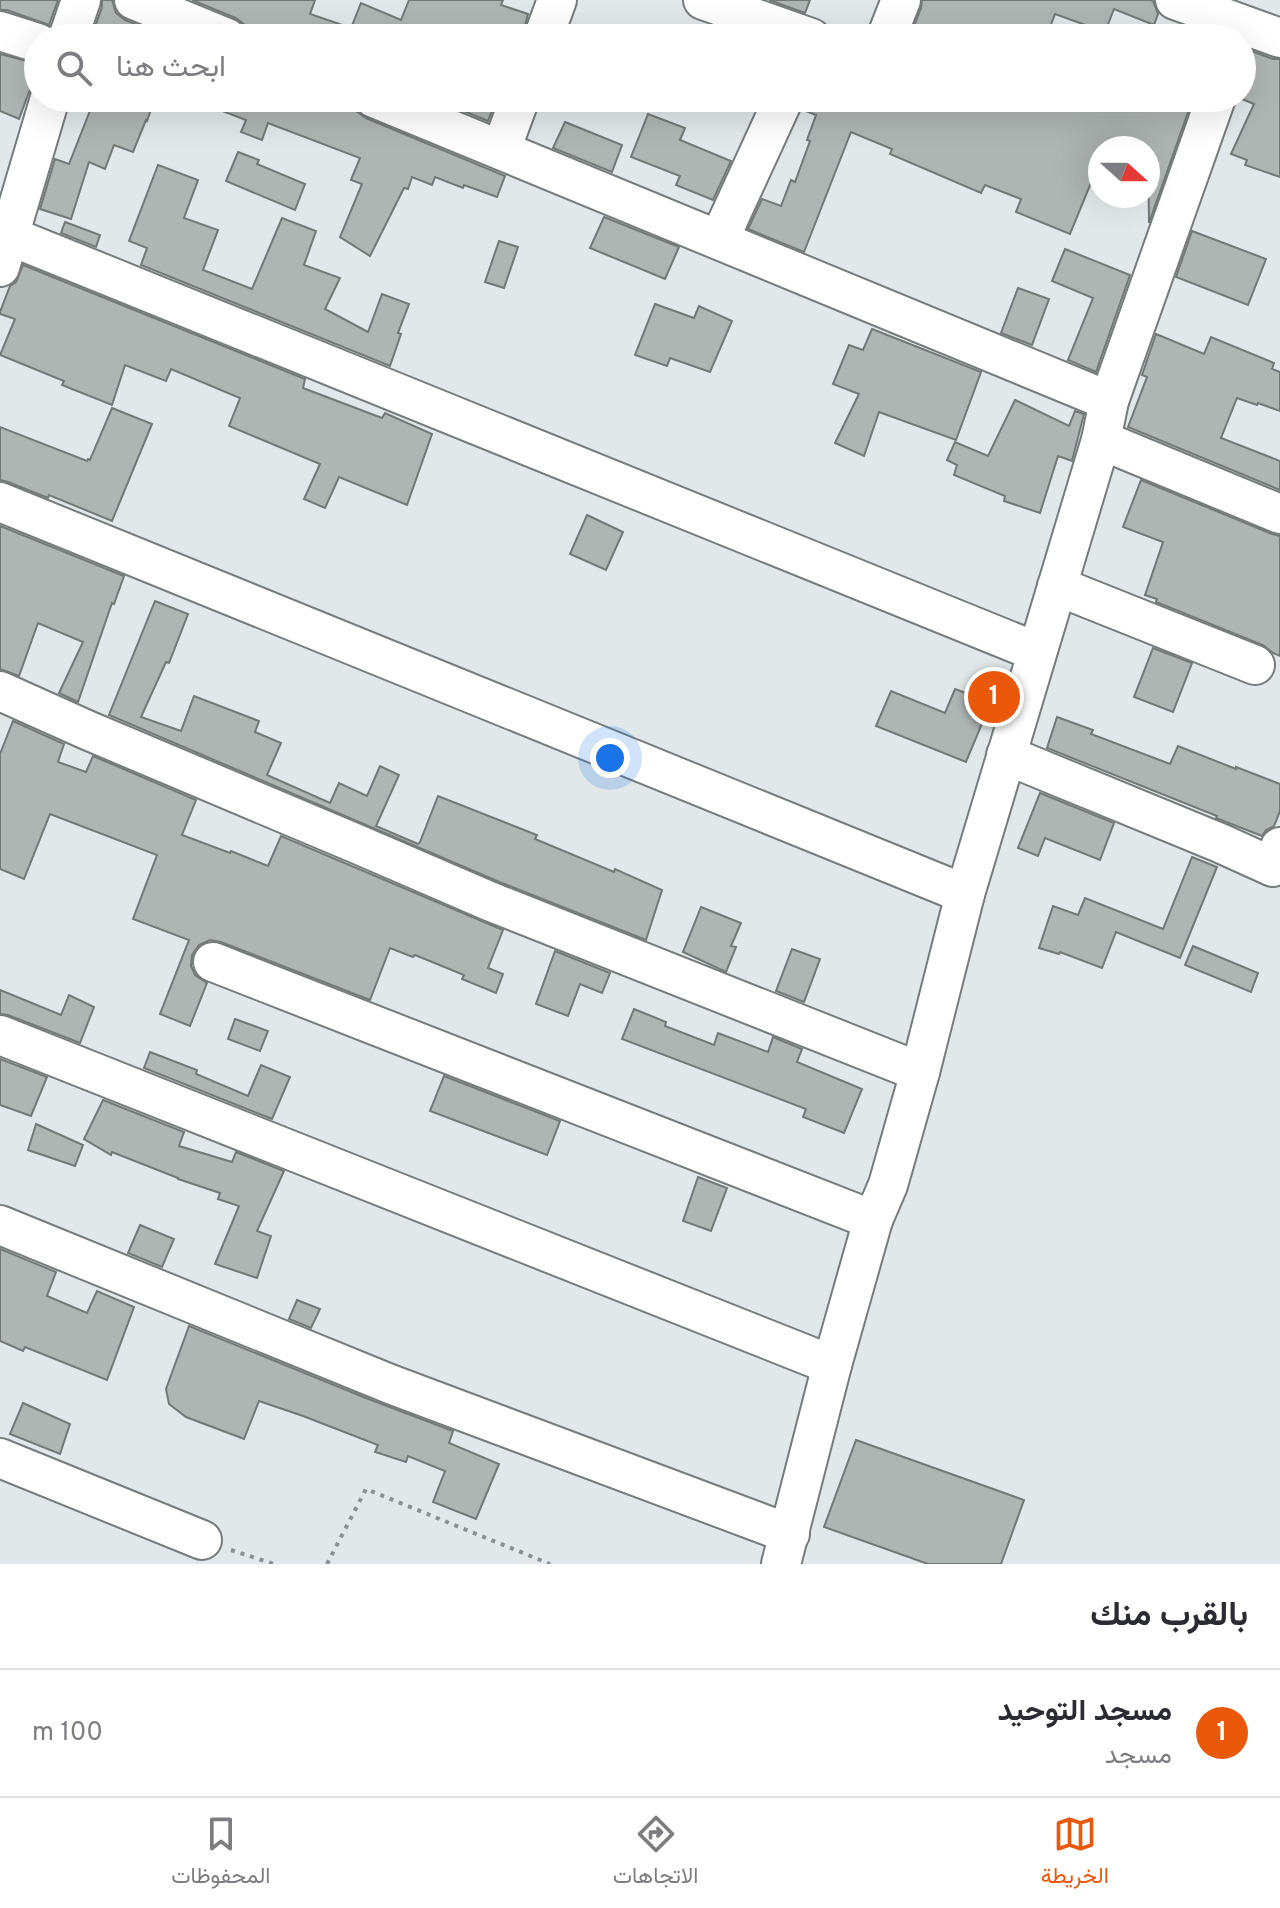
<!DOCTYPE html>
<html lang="ar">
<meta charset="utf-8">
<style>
:root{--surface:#fff;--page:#f2f2f3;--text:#2b2b33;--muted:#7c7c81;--line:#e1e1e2;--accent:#ea580c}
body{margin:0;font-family:Overpass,Vazirmatn,sans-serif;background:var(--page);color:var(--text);direction:rtl}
.compass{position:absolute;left:1088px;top:136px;width:72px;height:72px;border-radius:50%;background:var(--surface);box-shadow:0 8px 32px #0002;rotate:111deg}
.you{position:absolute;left:610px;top:758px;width:28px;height:28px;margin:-20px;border:6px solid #fff;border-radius:50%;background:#1a73e8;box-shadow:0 0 0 12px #1a73e833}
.badge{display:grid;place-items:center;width:52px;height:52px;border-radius:50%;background:var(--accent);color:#fff;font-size:26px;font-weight:700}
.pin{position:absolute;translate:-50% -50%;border:4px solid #fff;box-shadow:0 2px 8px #0006}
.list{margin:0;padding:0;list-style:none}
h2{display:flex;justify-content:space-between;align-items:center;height:104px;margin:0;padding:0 32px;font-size:34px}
h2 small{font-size:26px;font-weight:400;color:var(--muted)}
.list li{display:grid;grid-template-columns:52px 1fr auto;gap:24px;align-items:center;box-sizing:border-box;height:128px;padding:0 32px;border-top:2px solid var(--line)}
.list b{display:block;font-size:30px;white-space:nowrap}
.list p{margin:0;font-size:26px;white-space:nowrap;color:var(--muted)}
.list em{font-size:26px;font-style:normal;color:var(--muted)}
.icon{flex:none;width:44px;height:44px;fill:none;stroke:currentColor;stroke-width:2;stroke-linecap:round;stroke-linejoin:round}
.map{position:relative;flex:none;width:1280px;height:1564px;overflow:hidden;direction:ltr}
.search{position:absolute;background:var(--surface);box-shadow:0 8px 32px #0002;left:24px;right:24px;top:24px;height:88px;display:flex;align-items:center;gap:20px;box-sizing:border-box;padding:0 28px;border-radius:44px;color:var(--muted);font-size:30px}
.sheet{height:232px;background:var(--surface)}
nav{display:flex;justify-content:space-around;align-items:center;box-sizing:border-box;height:112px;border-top:2px solid var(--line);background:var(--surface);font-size:22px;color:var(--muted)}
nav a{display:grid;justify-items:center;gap:4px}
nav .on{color:var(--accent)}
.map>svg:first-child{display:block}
.building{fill:#afb5b3;stroke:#737877;stroke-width:2}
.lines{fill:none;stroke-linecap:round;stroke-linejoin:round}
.minor-casing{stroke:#767b7c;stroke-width:42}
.path{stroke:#8b8f90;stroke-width:4;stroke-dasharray:4 6;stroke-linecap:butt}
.minor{stroke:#fff;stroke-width:38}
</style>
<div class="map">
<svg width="1280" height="1564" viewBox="0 0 1280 1564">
<rect width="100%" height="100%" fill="#e2e8e9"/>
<g class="building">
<path d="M 0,0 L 58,0 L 49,25 L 7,10 L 0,10 Z"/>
<path d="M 102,0 L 112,0 L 116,13 L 125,20 L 169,38 L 91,38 L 102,7 Z"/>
<path d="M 192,0 L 315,0 L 310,14 L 351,28 L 361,3 L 401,20 L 409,0 L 503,0 L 501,5 L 528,14 L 522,38 L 297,38 L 273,30 L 270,38 L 249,38 L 245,25 L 236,18 Z"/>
<path d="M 769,0 L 810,0 L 805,13 Z"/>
<path d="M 922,0 L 1151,0 L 1153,1 L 1158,14 L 1154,25 L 1114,9 L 1105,32 L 1055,14 L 1046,38 L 1029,31 L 1027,38 L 916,38 L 910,36 L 921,8 Z"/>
<path d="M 1249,50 L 1273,59 L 1280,59 L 1280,177 L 1245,165 L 1247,160 L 1231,154 L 1254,104 L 1242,99 L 1242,66 Z"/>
<path d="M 0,54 L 38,64 L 38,74 L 29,92 L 19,119 L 0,111 Z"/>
<path d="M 95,98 L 155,98 L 147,121 L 146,120 L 133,152 L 114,145 L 105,169 L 89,162 L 71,219 L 40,209 L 55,159 L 69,164 Z"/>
<path d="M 194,98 L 352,98 L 356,111 L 366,118 L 505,176 L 497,197 L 464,185 L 463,188 L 435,177 L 432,185 L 412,177 L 408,189 L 404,188 L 370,256 L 340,237 L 362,184 L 351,180 L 360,158 L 268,123 L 262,140 L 241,132 L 246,120 L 194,100 Z"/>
<path d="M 432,98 L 497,98 L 488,121 Z"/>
<path d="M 806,98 L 864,98 L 888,108 L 892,98 L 1037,98 L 1053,105 L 1056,98 L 1193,98 L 1149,223 L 1148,148 L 1100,148 L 1100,161 L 1070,234 L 1016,212 L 1021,199 L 985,185 L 981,193 L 890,154 L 892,149 L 851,132 L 804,252 L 748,229 L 762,199 L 781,206 L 791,180 L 795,182 L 810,141 L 807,140 L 816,115 L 803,110 Z"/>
<path d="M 648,114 L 685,128 L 680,140 L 731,161 L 713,200 L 676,185 L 680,176 L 631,157 Z"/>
<path d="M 565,122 L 622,145 L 612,172 L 553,148 Z"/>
<path d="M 238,152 L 259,160 L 257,164 L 305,184 L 295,210 L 226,181 Z"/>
<path d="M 158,165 L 198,180 L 184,218 L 218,230 L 203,270 L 252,289 L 282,218 L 316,231 L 304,265 L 340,278 L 325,309 L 368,332 L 382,294 L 409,304 L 398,333 L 401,334 L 390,366 L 141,265 L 147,248 L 129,241 Z"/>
<path d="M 604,217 L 679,247 L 665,279 L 590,248 Z"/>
<path d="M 65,222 L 100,235 L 96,247 L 61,233 Z"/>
<path d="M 1192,231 L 1266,259 L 1248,305 L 1176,277 Z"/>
<path d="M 499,241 L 518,247 L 504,288 L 485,282 Z"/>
<path d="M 1065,249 L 1130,275 L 1096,372 L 1068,360 L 1093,298 L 1052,281 Z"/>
<path d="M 23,265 L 305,379 L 303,388 L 382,418 L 385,413 L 432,434 L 407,505 L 339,477 L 325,508 L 304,499 L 320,464 L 229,426 L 240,398 L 171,369 L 166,381 L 125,365 L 112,405 L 62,385 L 64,381 L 0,355 L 15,319 L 0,314 L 0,312 L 10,286 L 16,282 Z"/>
<path d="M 1018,288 L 1049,299 L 1032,345 L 1001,333 Z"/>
<path d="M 655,304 L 694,318 L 699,306 L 732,321 L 710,372 L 670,358 L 667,366 L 635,355 Z"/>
<path d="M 872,329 L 981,372 L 956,440 L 879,412 L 864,456 L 835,443 L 859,394 L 833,384 L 849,345 L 863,350 Z"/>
<path d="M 1156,334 L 1204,354 L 1211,337 L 1274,363 L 1272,369 L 1280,372 L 1280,411 L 1258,403 L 1257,405 L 1237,398 L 1221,438 L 1280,461 L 1280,490 L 1128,427 L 1147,377 L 1142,375 Z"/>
<path d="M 1015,400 L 1069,426 L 1075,411 L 1084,414 L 1072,461 L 1058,456 L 1040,513 L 1004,501 L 1005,496 L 954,475 L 957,465 L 947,460 L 955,442 L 988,456 Z"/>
<path d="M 112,408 L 152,424 L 112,521 L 49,495 L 48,498 L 8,482 L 0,480 L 0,427 L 87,461 L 88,459 L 90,460 Z"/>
<path d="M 1141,480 L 1272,534 L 1280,536 L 1280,656 L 1273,653 L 1263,645 L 1156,602 L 1157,599 L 1145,595 L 1163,542 L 1123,527 Z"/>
<path d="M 587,515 L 623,532 L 606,570 L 570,554 Z"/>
<path d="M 0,526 L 124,576 L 114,604 L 112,603 L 78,702 L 59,693 L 83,642 L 38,623 L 19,676 L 0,669 Z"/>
<path d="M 155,601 L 188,614 L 169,663 L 166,662 L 141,717 L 181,731 L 194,696 L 259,721 L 255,732 L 281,743 L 267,775 L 330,803 L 339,783 L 367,796 L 380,766 L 399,775 L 376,826 L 418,844 L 420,842 L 438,796 L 537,835 L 535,839 L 614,872 L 615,869 L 662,890 L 646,940 L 497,881 L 109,715 Z"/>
<path d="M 1153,648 L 1192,663 L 1173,712 L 1134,697 Z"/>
<path d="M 955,689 L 998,705 L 991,724 L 983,721 L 966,762 L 876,726 L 891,691 L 945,713 Z"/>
<path d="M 1057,717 L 1093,730 L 1091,734 L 1170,764 L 1178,746 L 1236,769 L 1236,767 L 1280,784 L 1280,811 L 1274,826 L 1266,830 L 1262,836 L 1216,818 L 1217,816 L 1047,748 Z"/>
<path d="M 13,721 L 64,744 L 58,762 L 86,772 L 93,756 L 196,800 L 182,835 L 230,853 L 231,851 L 268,866 L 281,836 L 503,930 L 488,968 L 503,974 L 496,993 L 462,979 L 464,975 L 415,955 L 413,957 L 390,948 L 370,1000 L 221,942 L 210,940 L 199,945 L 192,955 L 191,966 L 195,975 L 207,983 L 190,1026 L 160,1014 L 189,940 L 133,919 L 157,855 L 50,814 L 24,879 L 0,869 L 0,754 Z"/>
<path d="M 1040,793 L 1114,823 L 1100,860 L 1045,838 L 1038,856 L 1018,848 Z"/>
<path d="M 1192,857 L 1217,867 L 1180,958 L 1116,932 L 1102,968 L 1060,952 L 1059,954 L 1039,948 L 1053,906 L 1078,915 L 1085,898 L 1163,929 Z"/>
<path d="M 701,907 L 741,923 L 731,946 L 736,947 L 726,972 L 683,952 Z"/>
<path d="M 1193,946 L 1258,973 L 1251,992 L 1185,965 Z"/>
<path d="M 792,949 L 820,959 L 804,1002 L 776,991 Z"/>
<path d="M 555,951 L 610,973 L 602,993 L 580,984 L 568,1016 L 536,1004 Z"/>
<path d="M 0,990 L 61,1015 L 69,995 L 94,1007 L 80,1043 L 8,1015 L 0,1014 Z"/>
<path d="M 634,1009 L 666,1022 L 665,1026 L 714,1045 L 718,1033 L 768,1052 L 773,1037 L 802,1049 L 797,1062 L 862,1089 L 844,1133 L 803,1117 L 806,1109 L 622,1039 Z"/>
<path d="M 235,1019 L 268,1031 L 260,1051 L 228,1039 Z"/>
<path d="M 150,1052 L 197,1070 L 196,1074 L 248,1096 L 261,1065 L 290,1077 L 272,1119 L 144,1068 Z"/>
<path d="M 0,1059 L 47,1077 L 31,1116 L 0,1105 Z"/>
<path d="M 444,1076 L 560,1121 L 547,1155 L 430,1111 Z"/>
<path d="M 103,1100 L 184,1132 L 179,1146 L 232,1162 L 236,1152 L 284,1171 L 257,1231 L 271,1236 L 257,1278 L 215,1264 L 239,1206 L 218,1199 L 220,1193 L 178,1179 L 178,1178 L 112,1152 L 111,1155 L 84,1139 Z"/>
<path d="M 36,1124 L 83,1145 L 75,1166 L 28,1150 Z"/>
<path d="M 698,1177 L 727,1188 L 711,1231 L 683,1221 Z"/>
<path d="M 140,1225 L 174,1239 L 162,1267 L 128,1253 Z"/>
<path d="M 0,1249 L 56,1272 L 47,1296 L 87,1313 L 97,1291 L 134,1307 L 107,1380 L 25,1347 L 23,1351 L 0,1341 Z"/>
<path d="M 297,1300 L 320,1309 L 311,1328 L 289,1319 Z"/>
<path d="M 189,1326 L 366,1398 L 453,1431 L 449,1443 L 499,1464 L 476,1519 L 433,1502 L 445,1471 L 408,1456 L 406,1462 L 375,1452 L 378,1445 L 303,1416 L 259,1401 L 244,1439 L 186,1417 L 169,1404 L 166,1389 Z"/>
<path d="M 23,1403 L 70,1424 L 60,1454 L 10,1434 Z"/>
<path d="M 856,1440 L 1024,1500 L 1001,1564 L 928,1564 L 824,1527 Z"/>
</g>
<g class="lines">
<g class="minor-casing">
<g id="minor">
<path d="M 134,0 L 227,38"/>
<path d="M 703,0 L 811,38"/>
<path d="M 1175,0 L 1280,38"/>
<path d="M 0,31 L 38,43"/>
<path d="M 68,38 L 81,0"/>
<path d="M 543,38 L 557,0"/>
<path d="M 886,38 L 901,0"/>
<path d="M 374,98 L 1109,401"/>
<path d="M 501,150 L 520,98"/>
<path d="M 0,232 L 1037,652"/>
<path d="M 719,240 L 784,98"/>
<path d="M 0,267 L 50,98"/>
<path d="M 1101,440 L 1280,514"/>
<path d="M 0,502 L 965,894"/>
<path d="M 1057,586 L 1255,665"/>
<path d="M 0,691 L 87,730 L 357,844 L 489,901 L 920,1072"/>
<path d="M 1006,755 L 1220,843 L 1273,867 L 1280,847"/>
<path d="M 213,962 L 873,1220"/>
<path d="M 0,1035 L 832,1365"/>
<path d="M 0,1225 L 390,1384 L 790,1534"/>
<path d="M 0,1458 L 202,1540"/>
<path d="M 781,1564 L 832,1365 L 873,1220 L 888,1185 L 920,1072 L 965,894 L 1101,440 L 1109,401 L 1216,98"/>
</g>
</g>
<g class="path">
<path d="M 231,1550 L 274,1564"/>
<path d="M 327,1564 L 366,1489 L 550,1564"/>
</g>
<use href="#minor" class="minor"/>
</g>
</svg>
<svg class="compass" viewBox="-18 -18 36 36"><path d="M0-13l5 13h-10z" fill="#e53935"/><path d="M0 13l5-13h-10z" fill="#7c7c81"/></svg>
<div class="you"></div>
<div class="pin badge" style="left:994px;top:697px">1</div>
<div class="search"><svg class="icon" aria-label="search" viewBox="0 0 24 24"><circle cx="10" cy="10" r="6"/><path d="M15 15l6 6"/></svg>ابحث هنا</div>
</div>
<section class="sheet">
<h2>بالقرب منك<small></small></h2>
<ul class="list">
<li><span class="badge">1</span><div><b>مسجد التوحيد</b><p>مسجد</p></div><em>100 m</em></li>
</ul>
</section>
<nav>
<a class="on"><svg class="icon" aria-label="map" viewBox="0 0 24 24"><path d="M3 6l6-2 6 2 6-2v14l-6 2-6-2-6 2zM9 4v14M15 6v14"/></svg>الخريطة</a>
<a><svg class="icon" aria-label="directions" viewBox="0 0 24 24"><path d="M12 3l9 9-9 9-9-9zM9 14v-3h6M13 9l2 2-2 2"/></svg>الاتجاهات</a>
<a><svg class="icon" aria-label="saved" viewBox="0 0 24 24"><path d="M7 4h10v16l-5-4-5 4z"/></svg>المحفوظات</a>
</nav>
